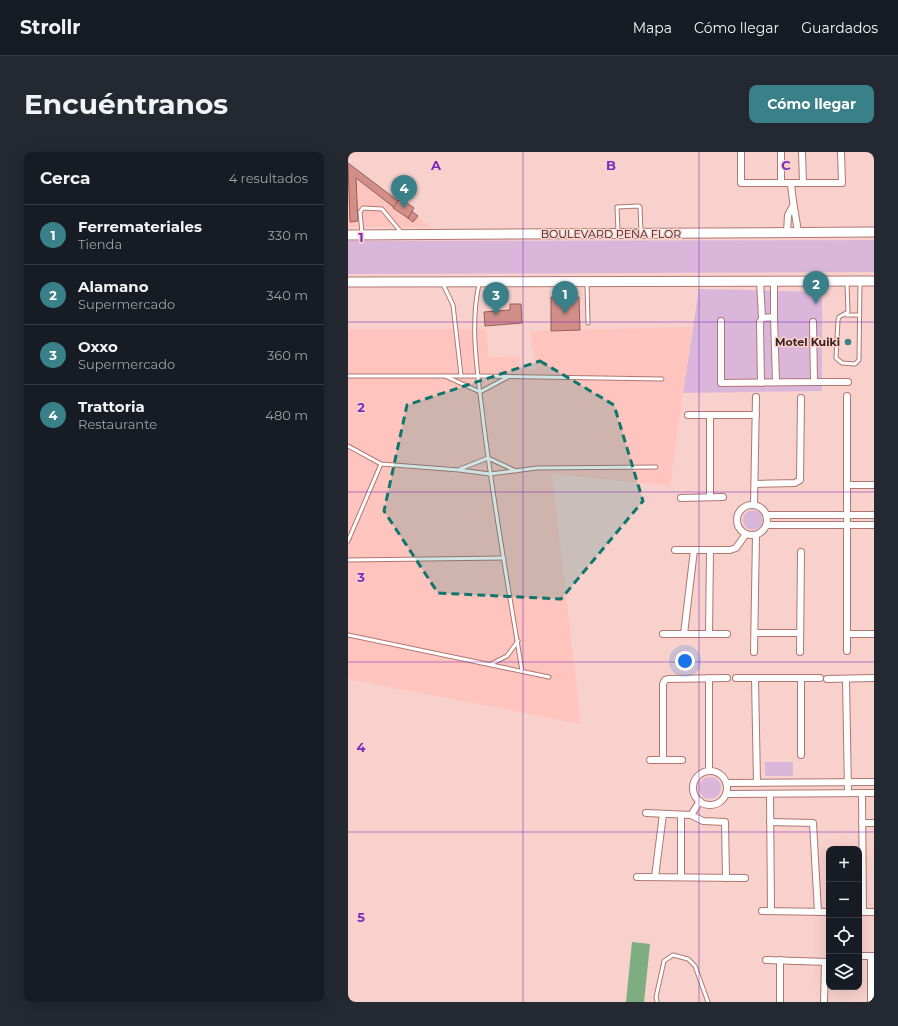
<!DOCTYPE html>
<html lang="es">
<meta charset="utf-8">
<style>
:root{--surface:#171b24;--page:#242831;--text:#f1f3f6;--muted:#9ea1a6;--line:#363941;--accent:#398089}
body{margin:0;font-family:Montserrat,sans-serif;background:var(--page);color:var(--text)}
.controls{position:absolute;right:12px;bottom:12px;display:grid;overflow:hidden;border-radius:8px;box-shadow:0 4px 16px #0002}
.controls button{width:36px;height:36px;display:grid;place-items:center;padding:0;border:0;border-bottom:1px solid var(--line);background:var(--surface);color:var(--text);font:20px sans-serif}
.you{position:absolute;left:337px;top:509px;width:14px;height:14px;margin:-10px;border:3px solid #fff;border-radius:50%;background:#1a73e8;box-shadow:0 0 0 6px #1a73e833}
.badge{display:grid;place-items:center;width:26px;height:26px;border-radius:50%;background:var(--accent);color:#fff;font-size:13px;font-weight:700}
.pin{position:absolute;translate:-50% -33px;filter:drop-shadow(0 1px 2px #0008)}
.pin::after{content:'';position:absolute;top:21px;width:14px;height:12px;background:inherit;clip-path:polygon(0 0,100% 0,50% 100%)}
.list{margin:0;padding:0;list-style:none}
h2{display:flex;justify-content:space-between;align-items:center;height:52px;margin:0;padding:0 16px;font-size:17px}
h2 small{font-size:13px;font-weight:400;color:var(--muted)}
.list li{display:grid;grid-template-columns:26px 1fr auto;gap:12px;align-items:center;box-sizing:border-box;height:60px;padding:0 16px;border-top:1px solid var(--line)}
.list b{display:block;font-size:15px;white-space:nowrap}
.list p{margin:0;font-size:13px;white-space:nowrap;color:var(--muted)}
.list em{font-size:13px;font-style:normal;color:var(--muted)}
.icon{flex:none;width:22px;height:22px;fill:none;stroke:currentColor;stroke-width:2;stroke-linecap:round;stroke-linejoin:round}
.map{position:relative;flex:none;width:526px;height:850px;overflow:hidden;border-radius:8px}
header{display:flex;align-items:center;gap:24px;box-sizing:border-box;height:56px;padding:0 20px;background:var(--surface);border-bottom:1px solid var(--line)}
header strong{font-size:19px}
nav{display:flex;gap:22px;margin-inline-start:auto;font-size:14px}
.intro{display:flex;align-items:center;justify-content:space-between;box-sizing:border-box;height:96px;padding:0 24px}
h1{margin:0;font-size:28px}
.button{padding:10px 18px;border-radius:8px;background:var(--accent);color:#fff;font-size:14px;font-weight:700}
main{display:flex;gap:24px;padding:0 24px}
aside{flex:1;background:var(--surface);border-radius:8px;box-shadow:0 4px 16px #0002}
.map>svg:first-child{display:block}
.built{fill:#ffc4bd}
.green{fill:#dab7da}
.water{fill:#7dad80}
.building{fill:#d28f88;stroke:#975d58}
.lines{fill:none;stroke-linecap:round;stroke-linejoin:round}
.lane-casing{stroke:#b27670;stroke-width:5}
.street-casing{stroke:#b27670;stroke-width:8}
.secondary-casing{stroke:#b27670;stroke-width:11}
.lane{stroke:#fff;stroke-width:3}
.street{stroke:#fff;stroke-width:6}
.secondary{stroke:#fff;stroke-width:9}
.marked{fill:#0f766e;fill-opacity:0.2;stroke:#0f766e;stroke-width:3;stroke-dasharray:8 5;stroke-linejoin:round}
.grid{fill:none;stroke:#7b2cbf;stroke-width:1;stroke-opacity:0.55}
.poi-dot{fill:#398089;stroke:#f8d0cc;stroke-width:1.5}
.labels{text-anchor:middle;stroke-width:3;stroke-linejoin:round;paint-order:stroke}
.street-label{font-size:11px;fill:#3a211f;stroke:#f8d0cc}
.poi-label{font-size:11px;font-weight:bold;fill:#3a211f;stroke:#f8d0cc;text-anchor:end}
.grid-label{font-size:13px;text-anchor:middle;font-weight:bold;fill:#7b2cbf;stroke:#f8d0cc;stroke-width:3;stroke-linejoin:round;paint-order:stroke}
</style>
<header>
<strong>Strollr</strong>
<nav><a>Mapa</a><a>Cómo llegar</a><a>Guardados</a></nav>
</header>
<div class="intro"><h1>Encuéntranos</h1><a class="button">Cómo llegar</a></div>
<main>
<aside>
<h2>Cerca<small>4 resultados</small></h2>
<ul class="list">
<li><span class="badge">1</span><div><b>Ferremateriales</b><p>Tienda</p></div><em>330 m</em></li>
<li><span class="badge">2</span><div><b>Alamano</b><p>Supermercado</p></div><em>340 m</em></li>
<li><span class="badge">3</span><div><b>Oxxo</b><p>Supermercado</p></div><em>360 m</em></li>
<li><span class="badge">4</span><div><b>Trattoria</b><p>Restaurante</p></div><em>480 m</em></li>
</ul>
</aside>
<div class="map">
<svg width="526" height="850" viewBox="0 0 526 850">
<rect width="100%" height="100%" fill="#f8d0cc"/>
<g class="built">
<path d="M 0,11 L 70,64 L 82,75 L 0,75 Z"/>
<path d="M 344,175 L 322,334 L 204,322 L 233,572 L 0,527 L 0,177 L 138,177 L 141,205 L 171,204 L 174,216 L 188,217 L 182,179 Z"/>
</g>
<g class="green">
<path d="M 526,88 L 526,120 L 0,122 L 0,89 Z"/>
<path d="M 351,137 L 474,140 L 474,239 L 335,241 Z"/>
<circle cx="405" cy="368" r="10"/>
<rect x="417" y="610" width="28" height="14"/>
<circle cx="362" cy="636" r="11"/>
</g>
<path class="water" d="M 284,790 L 302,792 L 296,850 L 278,850 Z"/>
<g class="building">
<path d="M 0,11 L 70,64 L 65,70 L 8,26 L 10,69 L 2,70 Z"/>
<path d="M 52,46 L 66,56 L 60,66 L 45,56 Z"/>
<path d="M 203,145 L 231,145 L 232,178 L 203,179 Z"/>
<path d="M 162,152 L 173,152 L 174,171 L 137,174 L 136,160 L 162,158 Z"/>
</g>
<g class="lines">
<g class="lane-casing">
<g id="lane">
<path d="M 270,80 L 269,55 L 291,54 L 292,55 L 293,80"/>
<path d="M 14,81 L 12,60 L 15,56 L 34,57 L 53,80"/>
<path d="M 239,131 L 240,171"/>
<path d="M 499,131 L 500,160 L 491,165 L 490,168 L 488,206 L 494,211 L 507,212 L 511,208 L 512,131"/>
<path d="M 95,132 L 105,153 L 113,223"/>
<path d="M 131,132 C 122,173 129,217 134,258 C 144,345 160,432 174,519"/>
<path d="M 498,163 L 511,163"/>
<path d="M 0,224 L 131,224 L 314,227"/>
<path d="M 97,224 L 132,240 L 160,225"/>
<path d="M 0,294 L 33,312 L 111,318 L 142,322 L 189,316 L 308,315"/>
<path d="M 112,317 L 140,306 L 168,319"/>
<path d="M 0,389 L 33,312"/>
<path d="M 0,408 L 156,406"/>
<path d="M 0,483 L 201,525"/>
<path d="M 143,512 L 159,504 L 170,489"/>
<path d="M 309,850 L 308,845 L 316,809 L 325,803 L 340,807 L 347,814 L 360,850"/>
</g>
</g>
<g class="street-casing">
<g id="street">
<path d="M 393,0 L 393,31 L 494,31 L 493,0"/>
<path d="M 433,0 L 433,31"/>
<path d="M 454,0 L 455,31"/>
<path d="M 443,31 C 444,48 448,64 450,81"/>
<path d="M 439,81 L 440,63 L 445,54"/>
<path d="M 412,129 L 414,166"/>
<path d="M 426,165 L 426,129"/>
<path d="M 373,169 L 373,231 L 466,230 L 465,170"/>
<path d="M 466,230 L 500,230"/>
<path d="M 413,231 L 412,170 L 414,166 L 426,165 L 428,230"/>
<path d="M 340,263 L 408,263"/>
<path d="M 362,263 L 362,345"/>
<path d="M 407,332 L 447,331 L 452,328 L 453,246"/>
<path d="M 499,333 L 526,333"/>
<path d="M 333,346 L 375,345"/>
<circle cx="404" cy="368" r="15"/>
<path d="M 406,353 L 408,245"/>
<path d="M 419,363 L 526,363"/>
<path d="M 419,373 L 526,373"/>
<path d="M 327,398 L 382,398 L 388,396 L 398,382"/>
<path d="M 407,481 L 452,481"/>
<path d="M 315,482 L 379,482"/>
<path d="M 336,482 L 346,398"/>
<path d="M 361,482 L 362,398"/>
<path d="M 499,482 L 526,482"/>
<path d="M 499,499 L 499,244"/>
<path d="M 406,500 L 408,383"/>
<path d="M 452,500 L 453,400"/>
<path d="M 388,526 L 472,526"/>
<path d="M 407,526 L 409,631"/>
<path d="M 479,527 L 526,526"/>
<path d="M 498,527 L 500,641"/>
<path d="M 453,603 L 453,526"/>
<path d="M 302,608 L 334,608"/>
<path d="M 315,608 L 315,532 L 317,528 L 320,527 L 379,526"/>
<path d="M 361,619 L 361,526"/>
<circle cx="362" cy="636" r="17"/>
<path d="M 378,631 L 526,630"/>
<path d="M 514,641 L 515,760"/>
<path d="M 378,642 L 526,641"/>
<path d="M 422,642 L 423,759"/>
<path d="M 298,661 L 343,663 L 355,669 L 377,670 L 378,726"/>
<path d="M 333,663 L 333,725"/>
<path d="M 343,663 L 352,649"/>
<path d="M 422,670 L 465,671 L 470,760"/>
<path d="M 514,671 L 526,671"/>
<path d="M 289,725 L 397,726"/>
<path d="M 307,725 L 315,662"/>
<path d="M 414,759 L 481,760"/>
<path d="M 511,760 L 526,760"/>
<path d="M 511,804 L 526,804"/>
<path d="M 523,804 L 523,850"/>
<path d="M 418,808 L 481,810"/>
<path d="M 432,850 L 432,808"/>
<path d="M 476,850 L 477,810"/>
</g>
</g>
<g class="secondary-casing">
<g id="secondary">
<path d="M 0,83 L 526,80"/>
<path d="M 0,130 L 526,129"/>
</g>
</g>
<use href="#lane" class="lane"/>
<use href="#street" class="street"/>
<use href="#secondary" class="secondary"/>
</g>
<path class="marked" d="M 192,209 L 266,253 L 295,349 L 213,447 L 90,441 L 36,359 L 59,253 Z"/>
<path class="grid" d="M 175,0 L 175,850M 351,0 L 351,850M 0,170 L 526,170M 0,340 L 526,340M 0,510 L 526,510M 0,680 L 526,680"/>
<circle class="poi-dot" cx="500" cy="190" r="4"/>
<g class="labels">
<g class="street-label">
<text x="263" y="86">BOULEVARD PEÑA FLOR</text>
</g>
<g class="poi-label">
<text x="492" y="194">Motel Kuiki</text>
</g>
</g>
<g class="grid-label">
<text x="88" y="18">A</text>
<text x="263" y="18">B</text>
<text x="438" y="18">C</text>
<text x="13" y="90">1</text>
<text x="13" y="260">2</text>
<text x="13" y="430">3</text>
<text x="13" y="600">4</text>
<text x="13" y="770">5</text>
</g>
</svg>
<div class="controls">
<button>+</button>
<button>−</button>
<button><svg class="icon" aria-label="locate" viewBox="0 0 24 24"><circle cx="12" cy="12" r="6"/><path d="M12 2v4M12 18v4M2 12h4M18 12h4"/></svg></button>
<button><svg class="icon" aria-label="layers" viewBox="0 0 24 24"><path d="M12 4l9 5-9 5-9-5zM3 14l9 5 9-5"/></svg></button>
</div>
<div class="you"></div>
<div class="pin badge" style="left:217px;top:162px">1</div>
<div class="pin badge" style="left:468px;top:152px">2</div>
<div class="pin badge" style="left:148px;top:163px">3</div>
<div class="pin badge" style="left:56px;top:56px">4</div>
</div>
</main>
